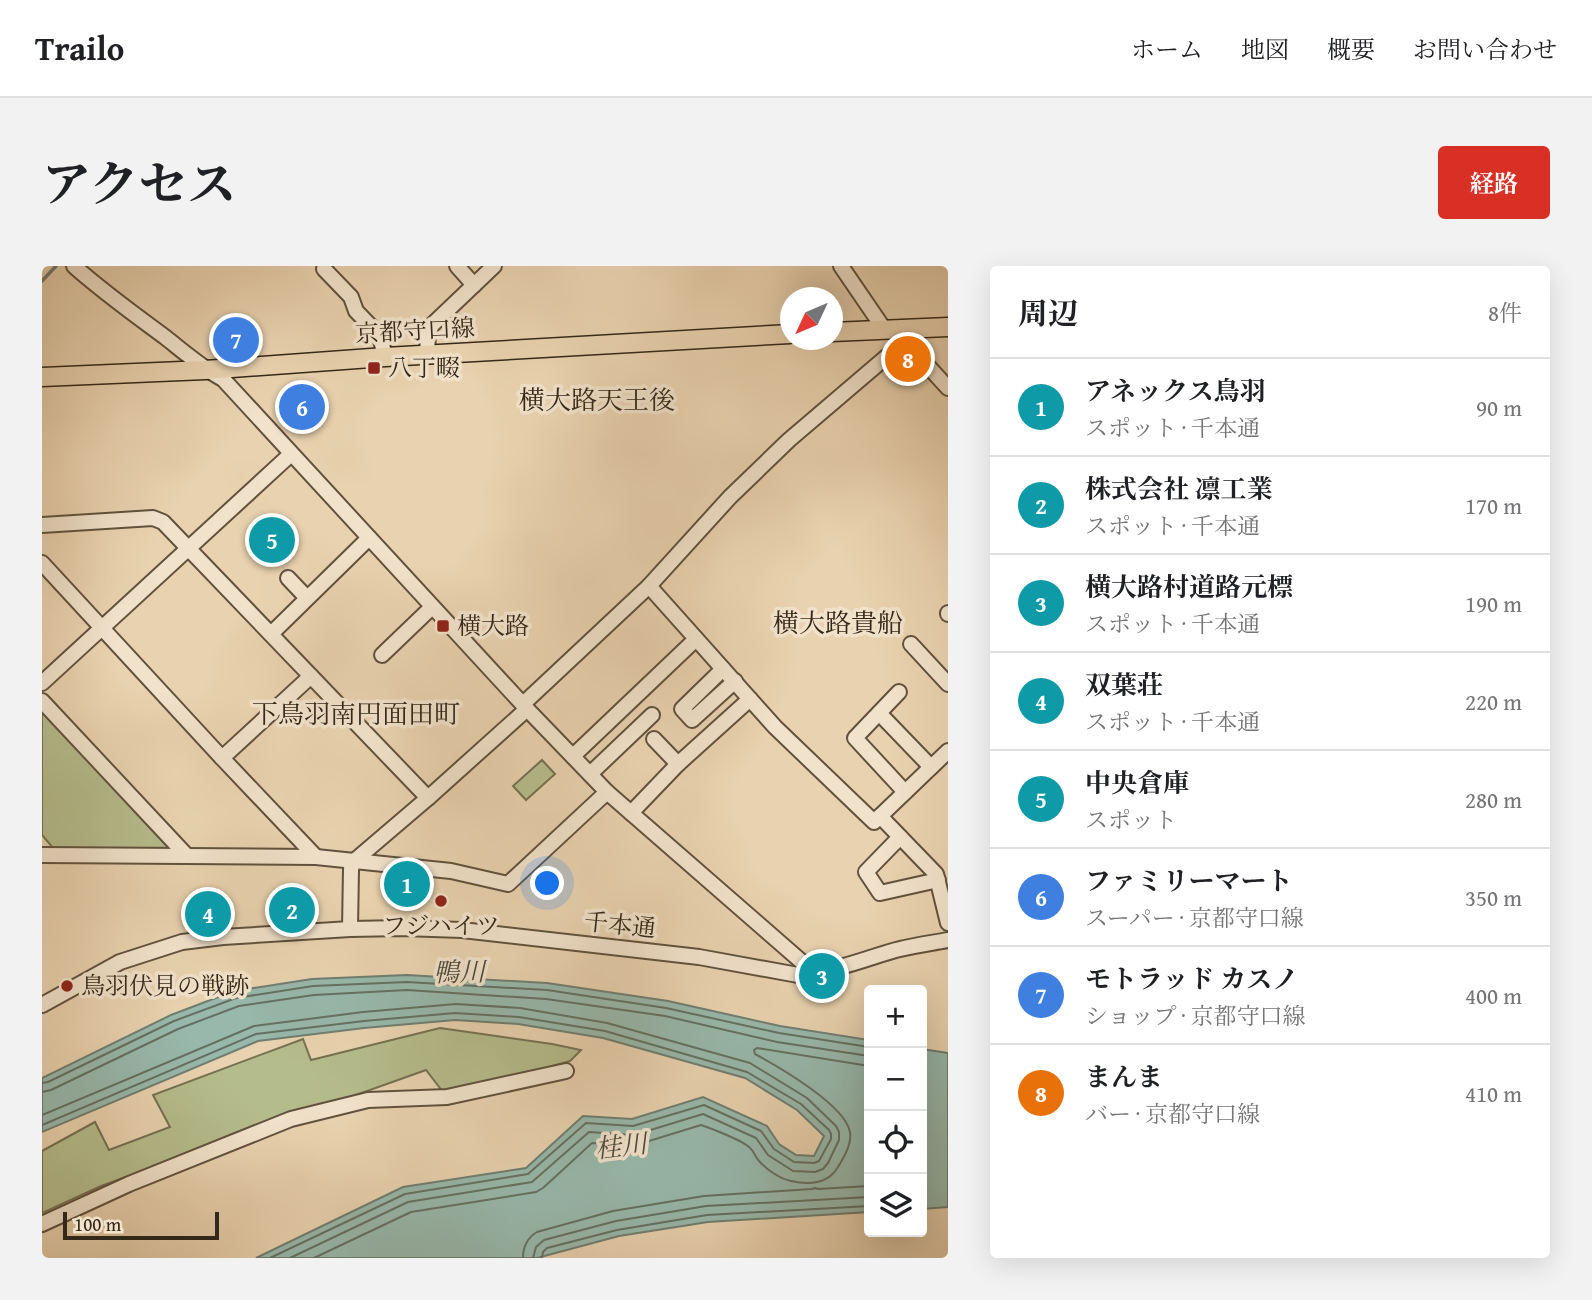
<!DOCTYPE html>
<html lang="ja">
<meta charset="utf-8">
<style>
:root{--surface:#fff;--page:#f2f2f2;--text:#202124;--muted:#757577;--line:#e0e0e0;--accent:#d93025}
body{margin:0;font-family:"Gentium Book Plus","Noto Serif JP",serif;background:var(--page);color:var(--text)}
.controls{position:absolute;right:21px;bottom:21px;display:grid;overflow:hidden;border-radius:7px;box-shadow:0 7px 28px #0002}
.controls button{width:63px;height:63px;display:grid;place-items:center;padding:0;border:0;border-bottom:2px solid var(--line);background:var(--surface);color:var(--text);font:35px sans-serif}
.compass{position:absolute;left:738px;top:21px;width:63px;height:63px;border-radius:50%;background:var(--surface);box-shadow:0 7px 28px #0002;rotate:226deg}
.scale{position:absolute;left:21px;bottom:18px;width:156px;box-sizing:border-box;padding-left:7px;border:4px solid #342819;border-top:0;font-size:19px;line-height:24px;white-space:nowrap;color:#342819;-webkit-text-stroke:5px #f1e2cb;paint-order:stroke}
.you{position:absolute;left:506px;top:618px;width:24px;height:24px;margin:-18px;border:5px solid #fff;border-radius:50%;background:#1a73e8;box-shadow:0 0 0 10px #1a73e833}
.badge{display:grid;place-items:center;width:46px;height:46px;border-radius:50%;background:var(--accent);color:#fff;font-size:23px;font-weight:700}
.pin{position:absolute;translate:-50% -50%;border:4px solid #fff;box-shadow:0 2px 7px #0006}
.list{margin:0;padding:0;list-style:none}
h2{display:flex;justify-content:space-between;align-items:center;height:91px;margin:0;padding:0 28px;font-size:30px}
h2 small{font-size:23px;font-weight:400;color:var(--muted)}
.list li{display:grid;grid-template-columns:46px 1fr auto;gap:21px;align-items:center;box-sizing:border-box;height:98px;padding:0 28px;border-top:2px solid var(--line)}
.list b{display:block;font-size:26px;white-space:nowrap}
.list p{margin:0;font-size:23px;white-space:nowrap;color:var(--muted)}
.list em{font-size:23px;font-style:normal;color:var(--muted)}
.icon{flex:none;width:38px;height:38px;fill:none;stroke:currentColor;stroke-width:2;stroke-linecap:round;stroke-linejoin:round}
.map{position:relative;flex:none;width:906px;height:992px;overflow:hidden;border-radius:7px}
header{display:flex;align-items:center;gap:42px;box-sizing:border-box;height:98px;padding:0 35px;background:var(--surface);border-bottom:2px solid var(--line)}
header strong{font-size:33px}
nav{display:flex;gap:38px;margin-inline-start:auto;font-size:24px}
.intro{display:flex;align-items:center;justify-content:space-between;box-sizing:border-box;height:168px;padding:0 42px}
h1{margin:0;font-size:49px}
.button{padding:18px 32px;border-radius:7px;background:var(--accent);color:#fff;font-size:24px;font-weight:700}
main{display:flex;gap:42px;padding:0 42px}
aside{flex:1;background:var(--surface);border-radius:7px;box-shadow:0 7px 28px #0002}
.map>svg:first-child{display:block}
.green{fill:#b5bc8c;stroke:#747252;stroke-width:2}
.water{fill:#97b8ab;stroke:#6f7e71;stroke-width:2}
.lines{fill:none;stroke-linecap:round;stroke-linejoin:round}
.shore{stroke:#667062;stroke-width:2}
.stream{stroke:#6f7e71;stroke-width:3.5}
.minor-casing{stroke:#61523e;stroke-width:18}
.major-casing{stroke:#342819;stroke-width:21}
.minor{stroke:#f1e2cb;stroke-width:14}
.major{stroke:#e9d2af;stroke-width:18}
.poi-dot{fill:#8f2418;stroke:#f1e2cb;stroke-width:2.5}
.labels{text-anchor:middle;stroke-width:7;stroke-linejoin:round;paint-order:stroke}
.street-label{font-size:24px;fill:#342819;stroke:#f1e2cb}
.poi-label{font-size:24px;fill:#342819;stroke:#f1e2cb;text-anchor:start}
.neighbourhood-label{font-size:26px;fill:#342819;stroke:#f1e2cb}
.water-label{font-size:26px;font-style:italic;fill:#4d4c3e;stroke:#f1e2cb}
</style>
<header>
<strong>Trailo</strong>
<nav><a>ホーム</a><a>地図</a><a>概要</a><a>お問い合わせ</a></nav>
</header>
<div class="intro"><h1>アクセス</h1><a class="button">経路</a></div>
<main>
<div class="map">
<svg width="906" height="992" viewBox="0 0 906 992">
<rect width="100%" height="100%" fill="#e9d2af"/>
<filter id="stains"><feTurbulence type="fractalNoise" baseFrequency=".00286" numOctaves="4"/><feColorMatrix values="0 0 0 0 .2 0 0 0 0 .09 0 0 0 0 .02 0 0 0 .5 -.17"/></filter>
<radialGradient id="worn" r=".72"><stop offset=".6" stop-color="#630" stop-opacity="0"/><stop offset="1" stop-color="#630" stop-opacity=".3"/></radialGradient>
<g class="green">
<path d="M 0,440 L 135,584 L 22,587 L 11,582 L 0,569 Z"/>
<path d="M 500,494 L 513,508 L 484,534 L 471,520 Z"/>
<path d="M 398,762 L 510,778 L 539,784 L 528,795 L 431,823 L 401,826 L 384,804 L 59,920 L 0,947 L 0,885 L 53,856 L 67,884 L 128,861 L 111,829 L 261,773 L 269,794 Z"/>
</g>
<g class="water">
<path d="M 365,709 L 505,717 L 626,735 L 738,760 L 827,774 L 827,946 L 666,956 L 577,970 L 495,992 L 214,992 L 361,921 L 484,902 L 541,850 L 590,853 L 661,831 L 725,860 L 737,878 L 754,889 L 772,890 L 782,870 L 755,844 L 703,812 L 561,772 L 476,758 L 413,754 L 322,762 L 216,775 L 0,866 L 0,812 L 129,749 L 192,725 L 270,713 Z"/>
<path d="M 880,783 L 906,787 L 906,941 L 880,943 Z"/>
</g>
<g class="lines">
<g class="shore">
<path d="M 0,817 L 6,816 L 132,755 L 194,732 L 271,720 L 365,716 L 505,724 L 624,742 L 737,767 L 827,781"/>
<path d="M 0,826 L 9,824 L 136,763 L 197,740 L 272,729 L 365,724 L 504,733 L 623,750 L 735,776 L 827,790"/>
<path d="M 0,849 L 212,760 L 321,746 L 414,738 L 478,742 L 565,757 L 708,797 L 765,832 L 794,860 L 797,866 L 797,874 L 786,897 L 781,903 L 773,906 L 751,905 L 726,889 L 714,872 L 661,848 L 592,869 L 547,866 L 490,916 L 366,936 L 248,992"/>
<path d="M 0,859 L 214,768 L 322,755 L 413,747 L 477,751 L 563,765 L 705,806 L 759,838 L 787,864 L 789,868 L 789,873 L 777,895 L 772,897 L 752,896 L 732,883 L 719,865 L 662,839 L 591,860 L 544,857 L 486,908 L 363,928 L 228,992"/>
<path d="M 272,992 L 369,946 L 494,926 L 501,922 L 550,877 L 594,879 L 659,859 C 668,862 702,875 708,882 C 712,885 713,891 717,895 C 724,903 738,913 749,915 C 767,919 786,918 796,901 C 802,891 810,878 808,866 C 803,839 737,801 713,788 L 712,784 L 715,782 L 827,800"/>
<path d="M 481,992 C 481,980 485,972 495,966 L 571,945 L 662,930 L 770,923 L 773,922 L 776,923 L 827,920"/>
<path d="M 491,992 L 494,981 L 502,974 L 574,955 L 664,940 L 827,931"/>
<path d="M 500,992 L 501,986 L 505,982 L 575,964 L 665,949 L 827,940"/>
</g>
<path class="stream" d="M 0,15 L 14,0"/>
<g class="minor-casing">
<g id="minor">
<path d="M 32,0 C 61,26 92,48 123,71 C 142,86 160,102 181,113 L 485,443 L 565,526 L 768,703"/>
<path d="M 415,0 L 432,19"/>
<path d="M 799,0 L 842,63"/>
<path d="M 282,3 L 309,31 L 314,45 L 338,70 L 343,91"/>
<path d="M 863,75 L 906,122"/>
<path d="M 385,89 L 386,67 L 390,59 L 452,0"/>
<path d="M 0,259 L 111,252 L 121,256 L 386,532"/>
<path d="M 0,297 L 180,492 L 274,591"/>
<path d="M 246,312 L 265,332"/>
<path d="M 607,320 L 733,461 L 832,556 L 906,485"/>
<path d="M 906,347 L 906,348"/>
<path d="M 229,368 L 327,272"/>
<path d="M 869,378 L 906,418"/>
<path d="M 340,389 L 390,341"/>
<path d="M 681,403 L 640,443 L 650,454 L 693,415"/>
<path d="M 0,417 L 249,188"/>
<path d="M 857,426 L 813,472 L 863,526"/>
<path d="M 0,435 L 145,590"/>
<path d="M 481,438 L 607,320 L 688,231 L 747,174 L 863,75 L 862,63"/>
<path d="M 837,447 L 889,501"/>
<path d="M 612,473 L 636,498"/>
<path d="M 531,490 L 654,373"/>
<path d="M 180,492 L 269,410"/>
<path d="M 548,508 L 610,449"/>
<path d="M 589,547 L 636,498 L 708,433"/>
<path d="M 838,550 L 894,608 L 906,657"/>
<path d="M 858,571 L 824,606 L 838,627 L 896,614"/>
<path d="M 0,589 L 274,591 L 409,605 L 466,618 L 565,526"/>
<path d="M 308,663 L 309,603 L 311,596 L 386,532 L 485,443"/>
<path d="M 0,739 L 78,696 L 140,676 L 181,671 L 308,663 L 361,662 L 420,664 L 657,691 L 756,709 L 765,707 L 768,703 C 788,709 835,688 858,683 C 874,679 890,677 906,674"/>
<path d="M 0,958 L 87,918 L 249,853 L 326,834 L 405,831 L 524,805"/>
</g>
</g>
<g class="major-casing">
<g id="major">
<path d="M 790,66 L 906,61"/>
<path d="M 0,111 L 163,104 L 343,91 L 748,68"/>
</g>
</g>
<use href="#minor" class="minor"/>
<use href="#major" class="major"/>
</g>
<g class="poi-dot">
<rect x="325" y="95" width="14" height="14" rx="3.5"/>
<rect x="394" y="353" width="14" height="14" rx="3.5"/>
<circle cx="399" cy="635" r="7"/>
<circle cx="25" cy="720" r="7"/>
</g>
<g class="labels">
<g class="street-label">
<text transform="translate(373 65) rotate(-3)" y="8">京都守口線</text>
<text transform="translate(578 659) rotate(6)" y="8">千本通</text>
</g>
<g class="poi-label">
<text x="346" y="110">八丁畷</text>
<text x="415" y="368">横大路</text>
<text x="399" y="668" text-anchor="middle">フジハイツ</text>
<text x="39" y="728">鳥羽伏見の戦跡</text>
</g>
<g class="neighbourhood-label">
<text x="555" y="143">横大路天王後</text>
<text x="796" y="366">横大路貴船</text>
<text x="314" y="457">下鳥羽南円面田町</text>
</g>
<g class="water-label">
<text transform="translate(417 706) rotate(-1)" y="9">鴨川</text>
<text transform="translate(579 880) rotate(-7)" y="9">桂川</text>
</g>
</g>
<rect width="100%" height="100%" filter="url(#stains)"/>
<rect width="100%" height="100%" fill="url(#worn)"/>
</svg>
<div class="controls">
<button>+</button>
<button>−</button>
<button><svg class="icon" aria-label="locate" viewBox="0 0 24 24"><circle cx="12" cy="12" r="6"/><path d="M12 2v4M12 18v4M2 12h4M18 12h4"/></svg></button>
<button><svg class="icon" aria-label="layers" viewBox="0 0 24 24"><path d="M12 4l9 5-9 5-9-5zM3 14l9 5 9-5"/></svg></button>
</div>
<svg class="compass" viewBox="-18 -18 36 36"><path d="M0-13l5 13h-10z" fill="#e53935"/><path d="M0 13l5-13h-10z" fill="#757577"/></svg>
<div class="scale">100 m</div>
<div class="you"></div>
<div class="pin badge" style="left:365px;top:618px;background:#0f9aa8">1</div>
<div class="pin badge" style="left:250px;top:644px;background:#0f9aa8">2</div>
<div class="pin badge" style="left:780px;top:710px;background:#0f9aa8">3</div>
<div class="pin badge" style="left:166px;top:648px;background:#0f9aa8">4</div>
<div class="pin badge" style="left:230px;top:274px;background:#0f9aa8">5</div>
<div class="pin badge" style="left:260px;top:141px;background:#3f7fe0">6</div>
<div class="pin badge" style="left:194px;top:74px;background:#3f7fe0">7</div>
<div class="pin badge" style="left:866px;top:93px;background:#e8710a">8</div>
</div>
<aside>
<h2>周辺<small>8件</small></h2>
<ul class="list">
<li><span class="badge" style="background:#0f9aa8">1</span><div><b>アネックス鳥羽</b><p>スポット · 千本通</p></div><em>90 m</em></li>
<li><span class="badge" style="background:#0f9aa8">2</span><div><b>株式会社 凛工業</b><p>スポット · 千本通</p></div><em>170 m</em></li>
<li><span class="badge" style="background:#0f9aa8">3</span><div><b>横大路村道路元標</b><p>スポット · 千本通</p></div><em>190 m</em></li>
<li><span class="badge" style="background:#0f9aa8">4</span><div><b>双葉荘</b><p>スポット · 千本通</p></div><em>220 m</em></li>
<li><span class="badge" style="background:#0f9aa8">5</span><div><b>中央倉庫</b><p>スポット</p></div><em>280 m</em></li>
<li><span class="badge" style="background:#3f7fe0">6</span><div><b>ファミリーマート</b><p>スーパー · 京都守口線</p></div><em>350 m</em></li>
<li><span class="badge" style="background:#3f7fe0">7</span><div><b>モトラッド カスノ</b><p>ショップ · 京都守口線</p></div><em>400 m</em></li>
<li><span class="badge" style="background:#e8710a">8</span><div><b>まんま</b><p>バー · 京都守口線</p></div><em>410 m</em></li>
</ul>
</aside>
</main>
